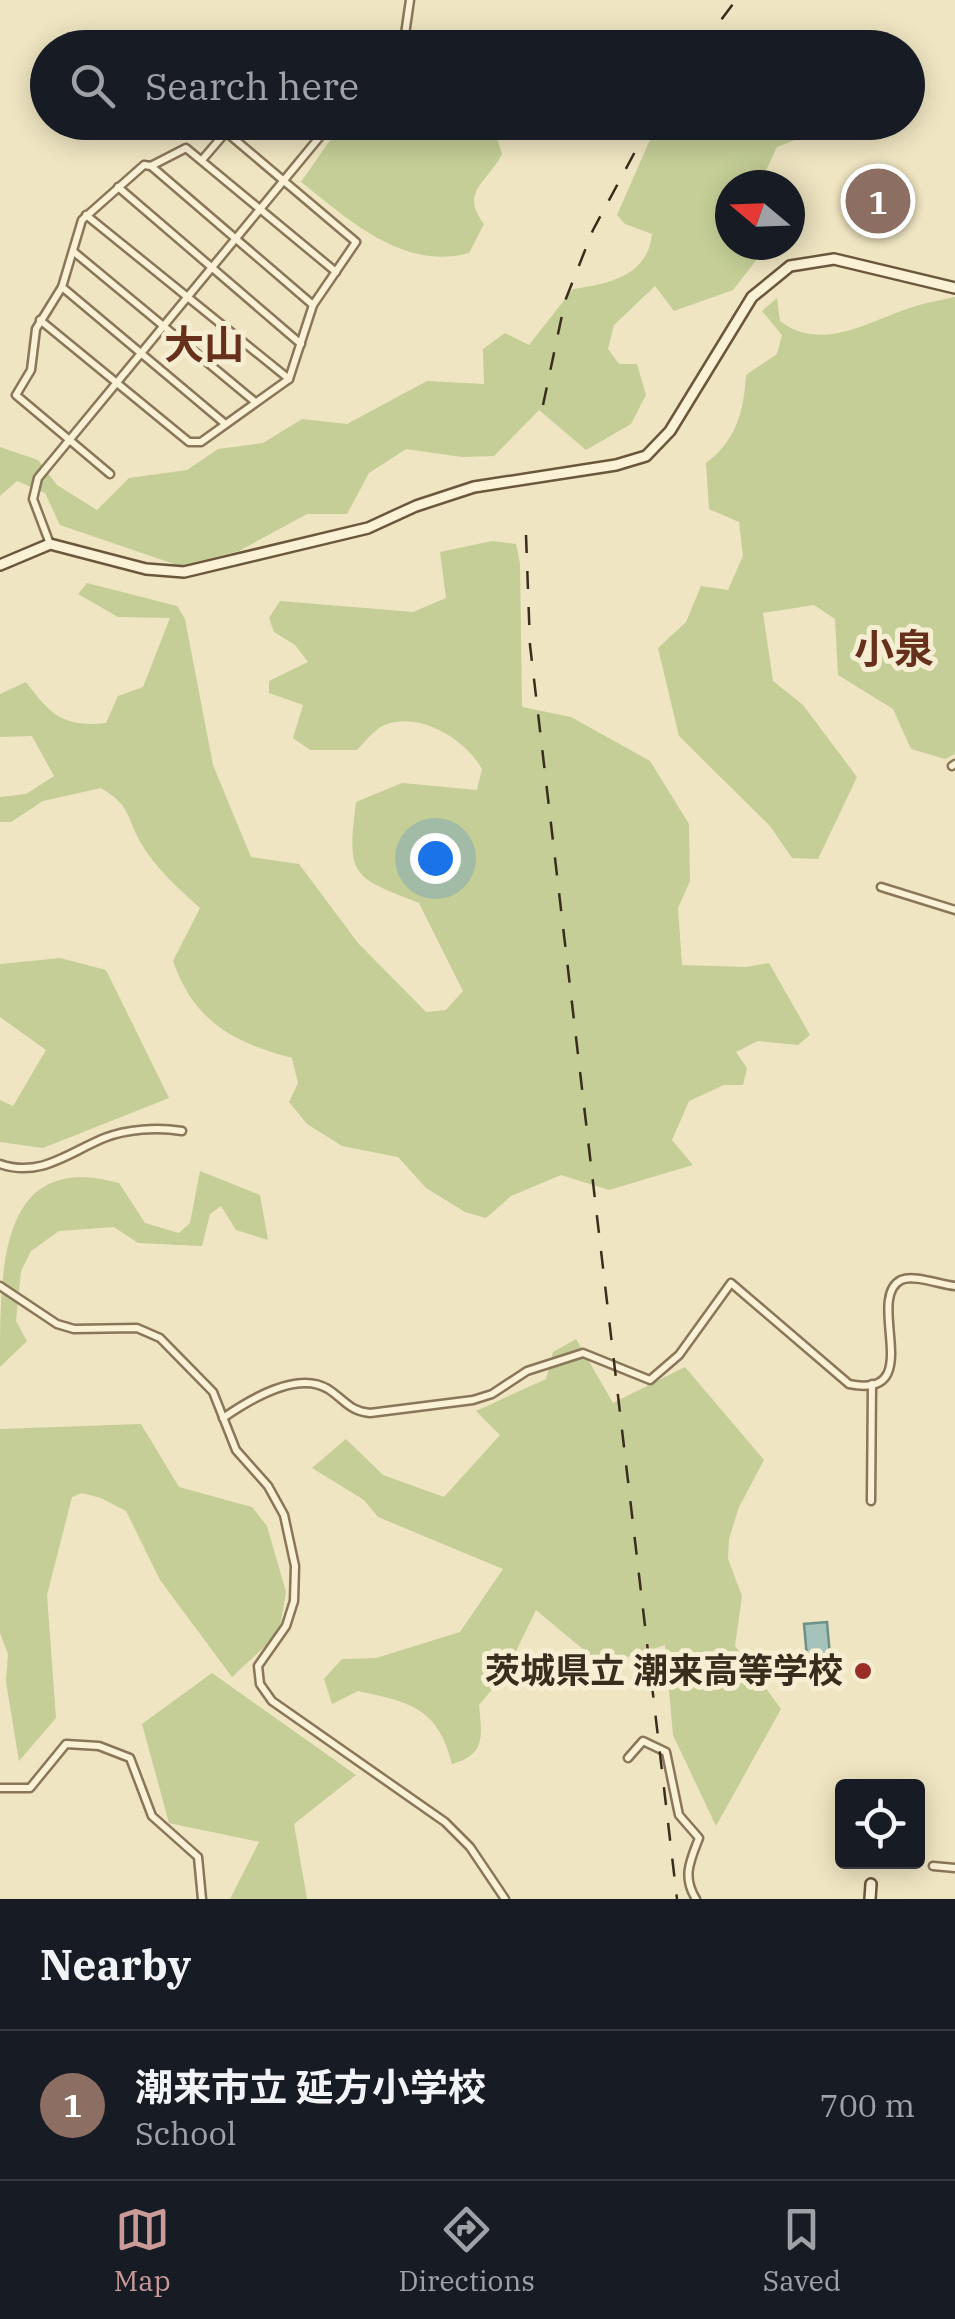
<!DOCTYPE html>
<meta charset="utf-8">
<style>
:root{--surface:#171b24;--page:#242831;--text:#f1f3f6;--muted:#9ea1a6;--line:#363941;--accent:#ca9a99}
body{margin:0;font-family:"IBM Plex Serif","Noto Sans JP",serif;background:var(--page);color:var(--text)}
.controls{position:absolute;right:30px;bottom:30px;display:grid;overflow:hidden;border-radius:10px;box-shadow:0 5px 25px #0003}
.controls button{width:90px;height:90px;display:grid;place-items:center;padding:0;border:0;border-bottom:2px solid var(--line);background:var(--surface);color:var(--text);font:50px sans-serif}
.compass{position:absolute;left:715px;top:170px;width:90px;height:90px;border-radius:50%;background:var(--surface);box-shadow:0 5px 25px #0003;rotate:289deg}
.you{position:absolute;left:435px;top:858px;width:35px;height:35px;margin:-25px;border:8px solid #fff;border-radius:50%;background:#1a73e8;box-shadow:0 0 0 15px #1a73e833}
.badge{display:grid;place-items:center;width:65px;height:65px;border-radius:50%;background:var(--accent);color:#fff;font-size:32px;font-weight:700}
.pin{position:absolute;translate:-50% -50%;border:5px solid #fff;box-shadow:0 2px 10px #0006}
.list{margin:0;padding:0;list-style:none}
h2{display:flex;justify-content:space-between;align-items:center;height:130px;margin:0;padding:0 40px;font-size:42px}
h2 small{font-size:32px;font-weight:400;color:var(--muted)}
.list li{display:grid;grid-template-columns:65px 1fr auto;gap:30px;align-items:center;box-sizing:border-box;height:150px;padding:0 40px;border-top:2px solid var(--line)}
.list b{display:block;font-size:38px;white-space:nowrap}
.list p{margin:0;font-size:32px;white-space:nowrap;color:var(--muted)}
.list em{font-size:32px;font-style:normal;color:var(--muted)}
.icon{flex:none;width:55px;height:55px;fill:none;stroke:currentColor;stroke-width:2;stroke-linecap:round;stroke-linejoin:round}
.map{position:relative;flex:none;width:955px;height:1899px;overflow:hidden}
.search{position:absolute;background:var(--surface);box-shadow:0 5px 25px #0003;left:30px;right:30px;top:30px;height:110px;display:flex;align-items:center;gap:25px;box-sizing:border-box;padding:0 35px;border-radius:55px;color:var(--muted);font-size:38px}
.sheet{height:280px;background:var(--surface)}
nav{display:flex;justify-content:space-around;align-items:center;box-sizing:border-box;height:140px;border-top:2px solid var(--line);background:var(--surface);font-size:28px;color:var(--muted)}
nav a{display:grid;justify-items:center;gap:5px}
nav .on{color:var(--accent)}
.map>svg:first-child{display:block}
.green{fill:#c4ce96}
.water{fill:#a5c2bb;stroke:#6b9089;stroke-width:2.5}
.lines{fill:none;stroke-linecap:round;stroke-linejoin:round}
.street-casing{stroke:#8a7659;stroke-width:11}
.secondary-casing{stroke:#6b573c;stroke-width:14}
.street{stroke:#faf1d6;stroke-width:6}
.secondary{stroke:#faf1d6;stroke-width:9}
.rail{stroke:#392d1d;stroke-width:2.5;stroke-dasharray:18 18;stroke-linecap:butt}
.poi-dot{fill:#9a2e27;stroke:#f6eed2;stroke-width:4}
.labels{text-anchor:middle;stroke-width:10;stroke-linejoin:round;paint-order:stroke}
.poi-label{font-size:35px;font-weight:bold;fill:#392d1d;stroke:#f6eed2;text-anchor:end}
.quarter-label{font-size:40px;font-weight:bold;fill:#67301c;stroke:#f6eed2}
</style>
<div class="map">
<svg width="955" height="1899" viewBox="0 0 955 1899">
<rect width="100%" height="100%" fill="#efe5c2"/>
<g class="green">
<path d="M 342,123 L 464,123 L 497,138 L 502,154 C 488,182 459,192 484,224 L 469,253 C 403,271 348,219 301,182 Z"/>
<path d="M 662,123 L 721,123 L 721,129 L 767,131 L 775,123 L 814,123 L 812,133 L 777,147 L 759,185 L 730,185 L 730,245 L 764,245 L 765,249 L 733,290 L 674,311 L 655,286 L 614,325 L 608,349 L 619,364 L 637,364 L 646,395 L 631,424 L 586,450 L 539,410 L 494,456 L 462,457 L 406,449 L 369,473 L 347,514 L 307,514 L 239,551 L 180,566 L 60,525 L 45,493 L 17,481 L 0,496 L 0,447 L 38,460 L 57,485 L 97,510 L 129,478 L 187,470 L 218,449 L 263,443 L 302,419 L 347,424 L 427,381 L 484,384 L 483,349 L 505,333 L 529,345 L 573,289 C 610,284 648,275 652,234 L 625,224 L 617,215 L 649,142 Z"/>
<path d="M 955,297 L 955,754 L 945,759 L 911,749 L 893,709 L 838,675 L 835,619 L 814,605 L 763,613 L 773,681 L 803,705 L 857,777 L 818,859 L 792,858 L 770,826 L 679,736 L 658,648 L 686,622 L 701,586 L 728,590 L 743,556 L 739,522 L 709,509 L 706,463 C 736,441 744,411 746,375 L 777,354 L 782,335 L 762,311 L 777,298 L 780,321 C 823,354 872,319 916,306 C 928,302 942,300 955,297 Z"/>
<path d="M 492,541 L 516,544 L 520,563 L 522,707 L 571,717 L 650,761 L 689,824 L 690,881 L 678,908 L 682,965 L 746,967 L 769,963 L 810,1035 L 798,1045 L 758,1041 L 736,1052 L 747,1068 L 743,1085 L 724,1085 L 689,1101 L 672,1140 L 693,1165 L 609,1190 L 561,1175 L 511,1196 L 486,1218 L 465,1212 L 426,1188 L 398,1157 L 342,1146 L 307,1124 L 289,1102 L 298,1083 L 292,1058 C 232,1042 194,1021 173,961 L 200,908 C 178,888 156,869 141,843 C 125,815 132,807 101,788 L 43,801 L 11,822 L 0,822 L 0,797 L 26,794 L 54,776 L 32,736 L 0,737 L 0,694 L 26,682 C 50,714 63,728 106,723 L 118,696 L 143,687 L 170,618 L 118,617 L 78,594 L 87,583 L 177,606 L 185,619 L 213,765 L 251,857 L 299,864 L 358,943 L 426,1012 L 446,1010 L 463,991 L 419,903 C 350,876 347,876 356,802 L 402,783 L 477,790 L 482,769 C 466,740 422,712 387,724 C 376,727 366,741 357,750 L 310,750 L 293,738 L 303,705 L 269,693 L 269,681 L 308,662 L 295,645 L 274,632 L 269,618 L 280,601 L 413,612 L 446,598 L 440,552 Z"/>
<path d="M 60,958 L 106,970 L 169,1098 L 43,1148 L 0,1142 L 0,1100 L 13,1106 L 46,1050 L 0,1017 L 0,964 Z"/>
<path d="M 200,1171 L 260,1195 L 268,1240 L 236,1230 L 221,1206 L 210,1214 L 202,1246 L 138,1243 L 114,1227 L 59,1231 L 31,1251 L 21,1271 L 16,1321 L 27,1341 L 0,1367 C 0,1264 0,1150 119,1183 L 145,1223 L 179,1233 L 190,1223 Z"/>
<path d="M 576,1339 L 613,1403 L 685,1367 L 764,1460 L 739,1507 L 729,1539 L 728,1559 L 742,1596 L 735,1646 L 781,1709 L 716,1826 L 673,1735 L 665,1645 L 606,1664 L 597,1661 L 536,1610 L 505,1674 L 479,1705 C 482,1736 486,1755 452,1764 C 438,1707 409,1702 358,1691 L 332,1704 L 324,1679 L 342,1659 L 376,1658 L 460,1632 L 503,1569 L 378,1517 L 364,1500 L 312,1468 L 346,1439 L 383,1475 L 444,1497 L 500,1435 L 476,1411 L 546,1379 L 553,1352 Z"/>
<path d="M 141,1424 L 179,1487 L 252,1507 L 267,1526 L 286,1592 L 279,1633 L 232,1677 L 160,1580 L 126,1511 L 101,1498 L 82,1493 L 72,1497 L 47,1595 L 56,1718 L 19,1761 L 6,1682 L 8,1654 L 0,1633 L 0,1429 Z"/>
<path d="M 212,1673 L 356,1775 L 294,1824 L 307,1899 L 230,1899 L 259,1842 L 169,1823 L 142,1724 Z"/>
</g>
<path class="water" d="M 827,1622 L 832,1678 L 809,1680 L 804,1624 Z"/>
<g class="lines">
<g class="street-casing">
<g id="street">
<path d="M 403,48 L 410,0"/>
<path d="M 151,166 L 313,305"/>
<path d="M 118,187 L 301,344"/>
<path d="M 86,215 L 289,379"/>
<path d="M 74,252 L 254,401"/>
<path d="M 62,287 L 223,422"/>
<path d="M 40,320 L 189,442 L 201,442 L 289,379 L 313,305 L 356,242 L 226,132 L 202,160"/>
<path d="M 110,474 L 16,395 L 31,370 L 36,329 L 62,287 L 82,220 L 144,165 L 151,166 L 186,148 L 336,272"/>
<path d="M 50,544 L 33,499 L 38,478 L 332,122"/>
<path d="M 952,766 L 955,764"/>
<path d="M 881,887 L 955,910"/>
<path d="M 0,1164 C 40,1178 68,1153 104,1138 C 127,1129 157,1127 182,1131"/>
<path d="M 0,1286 L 57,1324 L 74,1329 L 137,1328 L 160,1338 L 213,1392 L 236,1450 L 268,1486 L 284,1515 L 295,1566 L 294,1601 L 286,1626 L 258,1666 L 260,1684 L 272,1701 L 445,1822 L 470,1847 L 505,1899"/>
<path d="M 223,1418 C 249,1400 297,1370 328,1389 C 345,1400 349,1411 370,1413 L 473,1400 L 492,1394 L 527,1371 L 583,1353 L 650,1380 L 679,1355 L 731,1283 L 849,1384 C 928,1400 864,1299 901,1280 C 914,1274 941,1285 955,1286"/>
<path d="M 871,1501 L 872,1384"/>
<path d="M 628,1758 L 643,1741 L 666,1752 L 679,1815 L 699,1838 C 690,1861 682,1877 696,1899"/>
<path d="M 0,1788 L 30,1788 L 66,1744 L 99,1746 L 130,1758 L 152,1816 L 198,1857 L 202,1899"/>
<path d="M 933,1866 L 955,1868"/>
</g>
</g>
<g class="secondary-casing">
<g id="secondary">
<path d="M 0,565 L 50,544 L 146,569 L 184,572 L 368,528 L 416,506 L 474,487 L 616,465 L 646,456 L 670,431 L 752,297 L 790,266 L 834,259 L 955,288"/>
<path d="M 870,1899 L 871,1884"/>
</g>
</g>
<use href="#street" class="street"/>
<use href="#secondary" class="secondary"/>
<g class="rail">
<path d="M 700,48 L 736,0"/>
<path d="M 543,405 L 565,301 L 593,230 L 651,122"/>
<path d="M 526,535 L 530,645 L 677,1899"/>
</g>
</g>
<circle class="poi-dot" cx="863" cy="1671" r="10"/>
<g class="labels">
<g class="poi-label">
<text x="843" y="1683">茨城県立 潮来高等学校</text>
</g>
<g class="quarter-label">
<text x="204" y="359">大山</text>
<text x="894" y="663">小泉</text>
</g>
</g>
</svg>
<div class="controls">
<button><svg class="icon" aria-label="locate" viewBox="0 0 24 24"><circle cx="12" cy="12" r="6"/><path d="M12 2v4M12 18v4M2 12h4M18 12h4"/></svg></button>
</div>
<svg class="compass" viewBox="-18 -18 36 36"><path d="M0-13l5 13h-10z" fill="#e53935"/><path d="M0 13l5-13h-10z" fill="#9ea1a6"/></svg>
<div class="you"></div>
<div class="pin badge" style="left:878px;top:201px;background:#8d6e63">1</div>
<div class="search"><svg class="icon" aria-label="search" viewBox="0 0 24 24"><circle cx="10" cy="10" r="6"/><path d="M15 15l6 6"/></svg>Search here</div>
</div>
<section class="sheet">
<h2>Nearby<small></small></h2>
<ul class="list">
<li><span class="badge" style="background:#8d6e63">1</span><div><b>潮来市立 延方小学校</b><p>School</p></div><em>700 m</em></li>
</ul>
</section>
<nav>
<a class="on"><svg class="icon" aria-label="map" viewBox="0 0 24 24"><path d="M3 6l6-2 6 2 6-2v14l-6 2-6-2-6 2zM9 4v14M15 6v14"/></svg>Map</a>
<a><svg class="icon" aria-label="directions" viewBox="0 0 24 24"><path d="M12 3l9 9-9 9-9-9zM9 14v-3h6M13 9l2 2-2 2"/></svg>Directions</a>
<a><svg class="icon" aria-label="saved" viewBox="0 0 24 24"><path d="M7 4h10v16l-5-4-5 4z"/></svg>Saved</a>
</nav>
